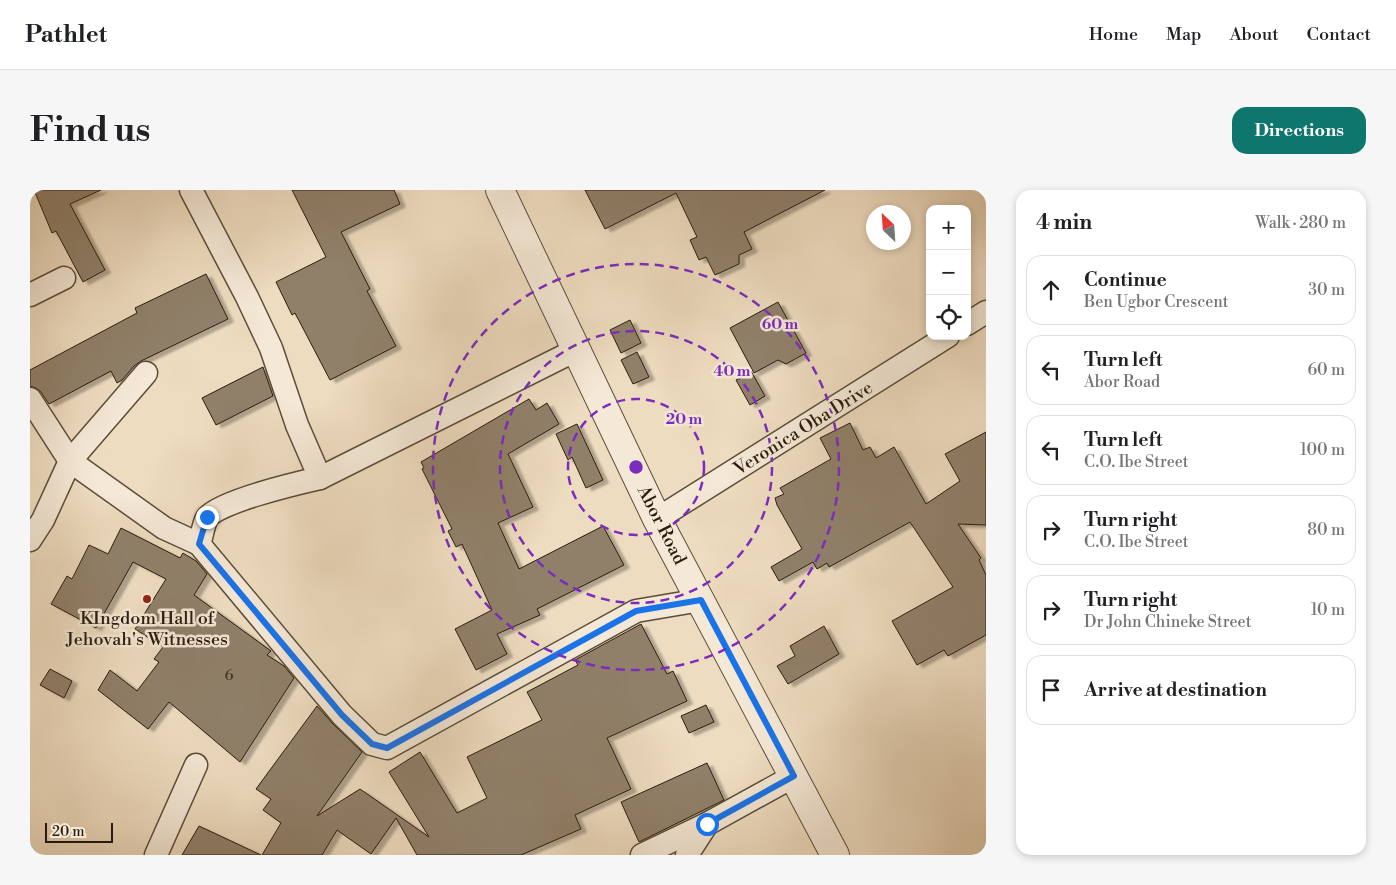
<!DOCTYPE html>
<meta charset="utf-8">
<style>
:root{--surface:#fff;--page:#f6f6f6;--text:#202124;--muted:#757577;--line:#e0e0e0;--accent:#0f766e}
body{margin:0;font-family:"Libre Bodoni",serif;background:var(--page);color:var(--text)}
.controls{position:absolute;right:15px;top:15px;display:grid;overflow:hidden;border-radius:10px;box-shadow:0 2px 8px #0003}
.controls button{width:45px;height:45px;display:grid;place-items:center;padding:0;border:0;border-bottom:1px solid var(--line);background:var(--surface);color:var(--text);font:25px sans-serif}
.compass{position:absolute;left:836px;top:15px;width:45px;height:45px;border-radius:50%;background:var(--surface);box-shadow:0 2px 8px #0003;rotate:335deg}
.scale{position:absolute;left:15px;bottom:12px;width:68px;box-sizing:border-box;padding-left:5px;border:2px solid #2a1c0c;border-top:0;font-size:14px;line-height:18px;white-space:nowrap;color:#2a1c0c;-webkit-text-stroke:4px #f4e8d6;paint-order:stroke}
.stop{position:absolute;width:15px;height:15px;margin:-11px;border:4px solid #1a73e8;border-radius:50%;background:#fff}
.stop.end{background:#1a73e8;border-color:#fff;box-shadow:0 1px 5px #0008}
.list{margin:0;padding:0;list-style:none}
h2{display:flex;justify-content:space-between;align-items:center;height:65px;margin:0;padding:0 20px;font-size:21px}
h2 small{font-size:16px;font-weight:400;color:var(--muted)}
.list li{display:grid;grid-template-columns:32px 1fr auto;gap:15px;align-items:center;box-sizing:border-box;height:70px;margin:0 10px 10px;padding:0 10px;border:1px solid var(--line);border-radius:15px}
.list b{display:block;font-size:19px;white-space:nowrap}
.list p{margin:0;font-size:16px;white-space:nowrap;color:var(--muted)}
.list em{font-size:16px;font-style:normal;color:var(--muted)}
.icon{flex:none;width:28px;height:28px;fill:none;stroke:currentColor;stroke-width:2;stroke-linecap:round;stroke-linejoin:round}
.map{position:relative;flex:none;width:956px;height:665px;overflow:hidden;border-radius:15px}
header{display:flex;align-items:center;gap:30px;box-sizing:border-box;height:70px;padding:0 25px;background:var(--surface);border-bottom:1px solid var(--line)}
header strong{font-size:24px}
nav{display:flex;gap:28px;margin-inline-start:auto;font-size:18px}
.intro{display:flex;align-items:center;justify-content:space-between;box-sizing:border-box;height:120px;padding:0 30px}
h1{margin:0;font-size:35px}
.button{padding:12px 22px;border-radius:15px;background:var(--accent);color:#fff;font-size:18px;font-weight:700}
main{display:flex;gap:30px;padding:0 30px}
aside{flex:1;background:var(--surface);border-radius:15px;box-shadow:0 2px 8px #0003}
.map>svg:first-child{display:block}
.building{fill:#90806a;stroke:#2a1c0c;filter:url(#shadow)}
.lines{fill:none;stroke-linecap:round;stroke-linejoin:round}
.minor-casing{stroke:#5b4c39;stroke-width:25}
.tertiary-casing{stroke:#5b4c39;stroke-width:30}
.minor{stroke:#f4e8d6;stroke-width:22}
.tertiary{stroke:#f4e8d6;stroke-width:28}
.route{stroke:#1a73e8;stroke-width:6}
.ring{fill:none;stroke:#7b2cbf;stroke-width:2.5;stroke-dasharray:9 6}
.poi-dot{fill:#8f2418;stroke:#f4e8d6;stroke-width:2}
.labels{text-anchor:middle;stroke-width:5;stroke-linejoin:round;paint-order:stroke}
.number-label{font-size:15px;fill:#443524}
.street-label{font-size:18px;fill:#2a1c0c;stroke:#f4e8d6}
.poi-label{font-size:18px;fill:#2a1c0c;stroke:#f4e8d6}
.centre{fill:#7b2cbf;stroke:#f4e8d6;stroke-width:2.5}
.ring-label{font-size:15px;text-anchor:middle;font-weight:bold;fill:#7b2cbf;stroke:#f4e8d6;stroke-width:5;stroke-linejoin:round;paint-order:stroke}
</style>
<header>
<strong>Pathlet</strong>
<nav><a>Home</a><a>Map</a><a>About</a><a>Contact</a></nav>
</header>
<div class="intro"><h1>Find us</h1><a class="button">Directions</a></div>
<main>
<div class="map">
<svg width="956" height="665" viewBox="0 0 956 665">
<defs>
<filter id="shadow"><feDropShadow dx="5.5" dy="3" stdDeviation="1" flood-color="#0004"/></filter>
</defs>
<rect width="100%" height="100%" fill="#eedcc0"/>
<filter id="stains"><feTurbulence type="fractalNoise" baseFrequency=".004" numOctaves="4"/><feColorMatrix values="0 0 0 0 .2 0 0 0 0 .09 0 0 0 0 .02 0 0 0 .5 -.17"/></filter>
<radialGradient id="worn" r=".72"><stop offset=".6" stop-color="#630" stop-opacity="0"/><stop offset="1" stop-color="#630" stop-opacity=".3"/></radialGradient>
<g class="building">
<path d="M 4,0 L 71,0 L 40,14 L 75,80 L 53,92 L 26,41 L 22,43 Z"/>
<path d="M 262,0 L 364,0 L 370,14 L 311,42 L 340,99 L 337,101 L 366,156 L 300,190 L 265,123 L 262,125 L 246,92 L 296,67 Z"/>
<path d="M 555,0 L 795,0 L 714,42 L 722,59 L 709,65 L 709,74 L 685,85 L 676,67 L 669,70 L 660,50 L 667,47 L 646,3 L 575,39 Z"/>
<path d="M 176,84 L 198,129 L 111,171 L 104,176 L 92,190 L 87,193 L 81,181 L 19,214 L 11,202 L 6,198 L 0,196 L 0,180 L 107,123 L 105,118 Z"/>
<path d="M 748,112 L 776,163 L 756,174 L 748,170 L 724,183 L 700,138 Z"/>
<path d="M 600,130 L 611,153 L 591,163 L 580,140 Z"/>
<path d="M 607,162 L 619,187 L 603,194 L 591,170 Z"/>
<path d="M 233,177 L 243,206 L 186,235 L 172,208 Z"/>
<path d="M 721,181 L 735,206 L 720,215 L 706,190 Z"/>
<path d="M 499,209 L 506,220 L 517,213 L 529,234 L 478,264 L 503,317 L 468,333 L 489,379 L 573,336 L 594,375 L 507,419 L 510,425 L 467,444 L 477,464 L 446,480 L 425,439 L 462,420 L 432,354 L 426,357 L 418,341 L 422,339 L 392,279 L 394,278 L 391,272 Z"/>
<path d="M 820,233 L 833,260 L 840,257 L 846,268 L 864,257 L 896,314 L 930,291 L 915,264 L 956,242 L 956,335 L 928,334 L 951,368 L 949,370 L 956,385 L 956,445 L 918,466 L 914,460 L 887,475 L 862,431 L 923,397 L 880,332 L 799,377 L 797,373 L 787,379 L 783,372 L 749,391 L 741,377 L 772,359 L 747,315 L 745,308 L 754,304 L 750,298 L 801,269 L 790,248 Z"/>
<path d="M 547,234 L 573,290 L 556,298 L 542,267 L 538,270 L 526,244 Z"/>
<path d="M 91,338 L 150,368 L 153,363 L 166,371 L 177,384 L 164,405 L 241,461 L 237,465 L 254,476 L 264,488 L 210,572 L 139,512 L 118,539 L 68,500 L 80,480 L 107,501 L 129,472 L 124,469 L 133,457 L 105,439 L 136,389 L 103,372 L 66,438 L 21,414 L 37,386 L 42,389 L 59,355 L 78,364 Z"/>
<path d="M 611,434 L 637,484 L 643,481 L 657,511 L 577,548 L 601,599 L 545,625 L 551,639 L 491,665 L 387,665 L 366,628 L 341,664 L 307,640 L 292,665 L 232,665 L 251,633 L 233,620 L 241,609 L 226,599 L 287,516 L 303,534 L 332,562 L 287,626 L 330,599 L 399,647 L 359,582 L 390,562 L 427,623 L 457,608 L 437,567 L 512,530 L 497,502 L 548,475 L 545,470 Z"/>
<path d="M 794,436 L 809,464 L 758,494 L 747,476 L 765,466 L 760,456 Z"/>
<path d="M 20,479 L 42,491 L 34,508 L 10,495 Z"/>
<path d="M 676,515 L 684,532 L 659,543 L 651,526 Z"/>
<path d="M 677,573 L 694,610 L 609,652 L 591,612 Z"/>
<path d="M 169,636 L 231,665 L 152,665 Z"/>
</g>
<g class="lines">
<g class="minor-casing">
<g id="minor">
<path d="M 161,0 L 217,107 L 241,158 L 267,235 L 290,288 C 268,293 187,312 177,328 C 173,335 172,347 169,354"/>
<path d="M 0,105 L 34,88"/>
<path d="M 937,134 L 956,122"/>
<path d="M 0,209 L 40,271 L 134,338 L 169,354 L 312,525 L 342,554 L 357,558 L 606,421 L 671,410"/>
<path d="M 290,288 L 546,160"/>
<path d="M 627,329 L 918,146"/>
<path d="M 0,350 L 13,330 L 40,271 L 116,183"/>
<path d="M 126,665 L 166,575"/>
<path d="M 612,665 L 677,634 L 764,586"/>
<path d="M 657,665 L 677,634"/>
</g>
</g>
<g class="tertiary-casing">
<path id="tertiary" d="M 470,0 L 627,329 L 805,665"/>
</g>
<use href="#minor" class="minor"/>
<use href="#tertiary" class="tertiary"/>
</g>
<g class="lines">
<path class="route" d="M 177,327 L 169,354 L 312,525 L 342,554 L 357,558 L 606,421 L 671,410 L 764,586 L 677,634"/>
</g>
<g class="ring">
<circle cx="606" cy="277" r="68"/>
<circle cx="606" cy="277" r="136"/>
<circle cx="606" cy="277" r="203"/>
</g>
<circle class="poi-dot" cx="117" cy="409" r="5"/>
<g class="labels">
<g class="number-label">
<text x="199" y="490">6</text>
</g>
<g class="street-label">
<text transform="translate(773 238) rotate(-32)" y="6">Veronica Oba Drive</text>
<text transform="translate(632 335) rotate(63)" y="6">Abor Road</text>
</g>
<g class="poi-label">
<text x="117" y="434">KIngdom Hall of<tspan x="117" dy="21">Jehovah's Witnesses</tspan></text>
</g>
</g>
<circle cx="606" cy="277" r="8" class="centre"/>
<g class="ring-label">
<text x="750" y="139">60 m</text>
<text x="702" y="186">40 m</text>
<text x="654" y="234">20 m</text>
</g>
<rect width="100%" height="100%" filter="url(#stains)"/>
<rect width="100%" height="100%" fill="url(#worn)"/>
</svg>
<div class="controls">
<button>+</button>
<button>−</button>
<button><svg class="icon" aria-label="locate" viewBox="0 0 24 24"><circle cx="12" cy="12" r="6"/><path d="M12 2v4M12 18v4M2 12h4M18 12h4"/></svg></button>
</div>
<svg class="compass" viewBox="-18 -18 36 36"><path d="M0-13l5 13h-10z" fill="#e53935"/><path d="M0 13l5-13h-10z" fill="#757577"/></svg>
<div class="scale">20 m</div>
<div class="stop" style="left:677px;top:634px"></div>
<div class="stop end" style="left:177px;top:327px"></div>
</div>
<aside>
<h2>4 min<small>Walk · 280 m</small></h2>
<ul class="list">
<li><svg class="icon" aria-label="ahead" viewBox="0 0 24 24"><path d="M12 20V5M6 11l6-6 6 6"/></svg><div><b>Continue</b><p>Ben Ugbor Crescent</p></div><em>30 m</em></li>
<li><svg class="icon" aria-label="left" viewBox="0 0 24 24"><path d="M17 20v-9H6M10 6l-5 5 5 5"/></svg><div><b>Turn left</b><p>Abor Road</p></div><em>60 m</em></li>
<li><svg class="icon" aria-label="left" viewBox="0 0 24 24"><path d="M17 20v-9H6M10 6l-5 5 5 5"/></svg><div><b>Turn left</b><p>C.O. Ibe Street</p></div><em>100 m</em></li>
<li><svg class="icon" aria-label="right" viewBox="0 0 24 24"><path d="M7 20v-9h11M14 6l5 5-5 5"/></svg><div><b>Turn right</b><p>C.O. Ibe Street</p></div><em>80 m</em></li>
<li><svg class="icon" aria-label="right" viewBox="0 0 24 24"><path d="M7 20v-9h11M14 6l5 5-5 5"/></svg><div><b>Turn right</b><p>Dr John Chineke Street</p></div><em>10 m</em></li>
<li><svg class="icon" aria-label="arrive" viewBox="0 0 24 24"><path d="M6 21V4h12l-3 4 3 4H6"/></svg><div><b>Arrive at destination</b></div></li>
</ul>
</aside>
</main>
